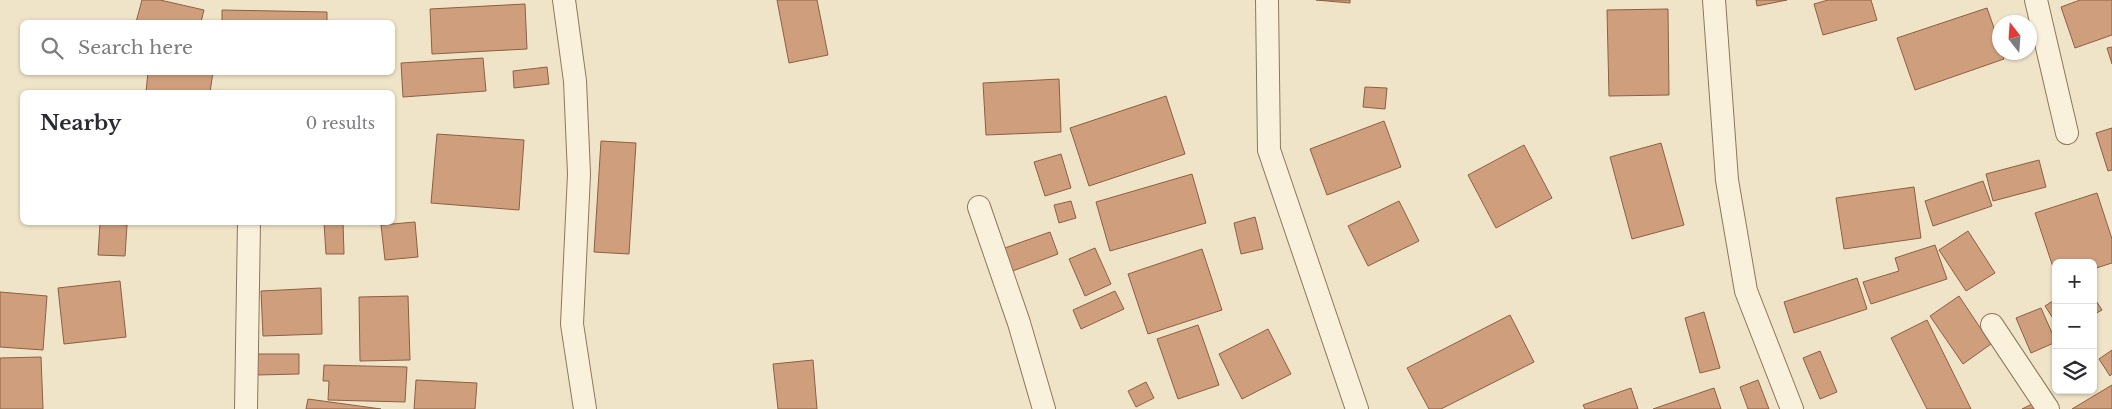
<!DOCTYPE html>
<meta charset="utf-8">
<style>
:root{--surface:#fff;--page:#f7f7f7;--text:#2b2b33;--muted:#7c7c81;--line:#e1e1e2}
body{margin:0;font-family:"Libre Baskerville",serif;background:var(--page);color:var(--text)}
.controls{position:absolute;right:15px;bottom:15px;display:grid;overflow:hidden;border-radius:8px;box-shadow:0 1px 4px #0004}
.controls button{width:45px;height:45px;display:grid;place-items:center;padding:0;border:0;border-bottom:1px solid var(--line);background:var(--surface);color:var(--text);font:25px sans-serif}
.compass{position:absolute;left:1992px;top:15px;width:45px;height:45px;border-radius:50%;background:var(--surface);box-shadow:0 1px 4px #0004;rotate:343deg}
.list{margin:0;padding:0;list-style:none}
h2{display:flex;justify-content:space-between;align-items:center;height:65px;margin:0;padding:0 20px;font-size:21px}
h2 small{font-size:16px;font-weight:400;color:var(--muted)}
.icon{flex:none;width:28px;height:28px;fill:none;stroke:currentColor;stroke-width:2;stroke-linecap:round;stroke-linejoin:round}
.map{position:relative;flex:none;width:2112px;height:409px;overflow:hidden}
.search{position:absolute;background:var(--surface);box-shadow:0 1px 4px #0004;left:20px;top:20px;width:375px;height:55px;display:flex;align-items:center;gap:12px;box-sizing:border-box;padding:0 18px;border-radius:8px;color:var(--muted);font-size:19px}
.panel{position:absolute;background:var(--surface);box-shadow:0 1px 4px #0004;left:20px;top:90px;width:375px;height:135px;border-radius:8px}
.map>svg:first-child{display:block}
.building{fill:#cf9f7d;stroke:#8d5f41}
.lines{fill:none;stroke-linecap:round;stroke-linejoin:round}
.minor-casing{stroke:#8d765c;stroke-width:24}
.minor{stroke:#faf1dc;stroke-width:22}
</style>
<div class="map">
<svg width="2112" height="409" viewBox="0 0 2112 409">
<rect width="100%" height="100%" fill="#f0e4c8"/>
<g class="building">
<path d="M 142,0 L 160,0 L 204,10 L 201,22 L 136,22 Z"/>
<path d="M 777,0 L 817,0 L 828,55 L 789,63 Z"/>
<path d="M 1316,0 L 1350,0 L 1350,3 Z"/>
<path d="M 1756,0 L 1787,0 L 1757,6 Z"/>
<path d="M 1828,0 L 1871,0 L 1877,20 L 1823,35 L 1814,4 Z"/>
<path d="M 2080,0 L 2112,0 L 2112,35 L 2075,48 L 2061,7 Z"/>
<path d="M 525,4 L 527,49 L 432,54 L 430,9 Z"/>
<path d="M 1987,8 L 2000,45 L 2000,52 L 2002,52 L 2004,59 L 1915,90 L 1897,38 Z"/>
<path d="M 1668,9 L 1669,95 L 1609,96 L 1607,10 Z"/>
<path d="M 222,10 L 327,12 L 327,22 L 222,22 Z"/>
<path d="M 2112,47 L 2112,64 L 2107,48 Z"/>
<path d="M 483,58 L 486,91 L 403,97 L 401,63 Z"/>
<path d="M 547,67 L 549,84 L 514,88 L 513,71 Z"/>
<path d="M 148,72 L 213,72 L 210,92 L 146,92 Z"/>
<path d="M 1059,79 L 1061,132 L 986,135 L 983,83 Z"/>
<path d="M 1365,87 L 1387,88 L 1385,109 L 1363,107 Z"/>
<path d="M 1166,96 L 1185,154 L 1089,186 L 1070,128 Z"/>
<path d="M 1384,121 L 1401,167 L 1327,195 L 1310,149 Z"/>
<path d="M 2112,128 L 2112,170 L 2108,171 L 2096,133 Z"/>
<path d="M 437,134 L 524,140 L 519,210 L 431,203 Z"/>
<path d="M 601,141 L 636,143 L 629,254 L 594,252 Z"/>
<path d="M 1661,143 L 1684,225 L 1632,239 L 1610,157 Z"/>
<path d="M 1524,145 L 1552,198 L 1496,228 L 1468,175 Z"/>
<path d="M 1061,154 L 1071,188 L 1045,196 L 1034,162 Z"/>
<path d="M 2039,160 L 2046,187 L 1993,201 L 1986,174 Z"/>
<path d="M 1192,174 L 1206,223 L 1110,251 L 1096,202 Z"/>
<path d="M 1983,181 L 1992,206 L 1933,226 L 1925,201 Z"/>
<path d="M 1914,187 L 1921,238 L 1844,249 L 1836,198 Z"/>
<path d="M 2097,193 L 2112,239 L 2112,263 L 2093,269 L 2093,263 L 2056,263 L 2056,276 L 2035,213 Z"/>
<path d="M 1071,201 L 1076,218 L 1059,223 L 1054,205 Z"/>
<path d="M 1399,201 L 1419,241 L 1368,266 L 1348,226 Z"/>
<path d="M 1255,217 L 1263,249 L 1241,254 L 1234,223 Z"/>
<path d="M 343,222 L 344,254 L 326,254 L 324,223 Z"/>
<path d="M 415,222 L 418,257 L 385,260 L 381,225 Z"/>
<path d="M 100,223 L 127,225 L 125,256 L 98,255 Z"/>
<path d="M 1968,231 L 1995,273 L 1966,291 L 1939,250 Z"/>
<path d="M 1050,232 L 1058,254 L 1010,272 L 1002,249 Z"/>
<path d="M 1935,245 L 1947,279 L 1871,304 L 1863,282 L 1899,271 L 1895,258 Z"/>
<path d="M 1095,248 L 1111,284 L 1085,296 L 1069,259 Z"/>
<path d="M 1202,249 L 1222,310 L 1148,334 L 1128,274 Z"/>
<path d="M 1857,278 L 1867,309 L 1794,333 L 1784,302 Z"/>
<path d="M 120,281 L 126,337 L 64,344 L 58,288 Z"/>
<path d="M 321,288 L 322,334 L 263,336 L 261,291 Z"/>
<path d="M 1115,291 L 1124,309 L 1081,329 L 1073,310 Z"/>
<path d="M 0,292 L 47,296 L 43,350 L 0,347 Z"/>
<path d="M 408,296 L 410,360 L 360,361 L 359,297 Z"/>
<path d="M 1959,296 L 1991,344 L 1963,364 L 1930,316 Z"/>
<path d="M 2093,296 L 2102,310 L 2093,315 Z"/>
<path d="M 2056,299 L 2056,323 L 2045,306 Z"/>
<path d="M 2041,308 L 2056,342 L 2031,353 L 2016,318 Z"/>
<path d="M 1704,312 L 1720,368 L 1700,373 L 1685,318 Z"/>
<path d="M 1510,315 L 1534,362 L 1441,409 L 1429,409 L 1407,368 Z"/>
<path d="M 1927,320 L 1971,409 L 1927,409 L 1891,338 Z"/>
<path d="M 1198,325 L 1219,385 L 1178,399 L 1157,339 Z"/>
<path d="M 1268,329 L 1291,374 L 1242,399 L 1219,354 Z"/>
<path d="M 2112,350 L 2112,374 L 2110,376 L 2099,359 Z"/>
<path d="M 1820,351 L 1837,392 L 1820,399 L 1803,358 Z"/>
<path d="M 256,354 L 299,354 L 299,374 L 256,375 Z"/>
<path d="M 41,357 L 43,409 L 0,409 L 0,358 Z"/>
<path d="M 813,360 L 817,409 L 778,409 L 773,364 Z"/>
<path d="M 324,365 L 407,367 L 405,402 L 328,400 L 329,381 L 323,381 Z"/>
<path d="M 416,380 L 477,383 L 475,409 L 414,409 Z"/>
<path d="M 1758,380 L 1769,409 L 1748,409 L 1740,387 Z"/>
<path d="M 1146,382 L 1154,398 L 1136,407 L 1128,391 Z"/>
<path d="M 2112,385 L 2112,409 L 2072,409 Z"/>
<path d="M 1631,388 L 1638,409 L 1585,409 L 1583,405 Z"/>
<path d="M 1714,388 L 1721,409 L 1653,409 Z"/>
<path d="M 308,399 L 381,409 L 306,409 Z"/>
<path d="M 2032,404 L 2034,409 L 2022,409 Z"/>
</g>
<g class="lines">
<g class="minor-casing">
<g id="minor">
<path d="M 564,0 L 575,81 L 579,174 L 572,324 L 585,409"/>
<path d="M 1267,0 L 1269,150 L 1357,409"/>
<path d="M 1714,0 L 1727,180 L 1746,291 L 1792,409"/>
<path d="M 2036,0 L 2067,133"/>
<path d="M 979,207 L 1019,323 L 1044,409"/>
<path d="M 1992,325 L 2048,409"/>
<path d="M 246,409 L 249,222"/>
</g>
</g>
<use href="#minor" class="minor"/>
</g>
</svg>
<div class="controls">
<button>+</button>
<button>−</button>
<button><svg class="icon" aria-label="layers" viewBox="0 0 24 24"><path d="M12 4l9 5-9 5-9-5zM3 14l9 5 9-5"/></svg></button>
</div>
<svg class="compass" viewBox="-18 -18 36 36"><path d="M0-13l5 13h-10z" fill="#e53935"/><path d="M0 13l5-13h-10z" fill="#7c7c81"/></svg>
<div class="search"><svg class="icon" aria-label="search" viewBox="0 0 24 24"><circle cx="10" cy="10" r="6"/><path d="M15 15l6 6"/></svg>Search here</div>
<section class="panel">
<h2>Nearby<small>0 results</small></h2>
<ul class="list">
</ul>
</section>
</div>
